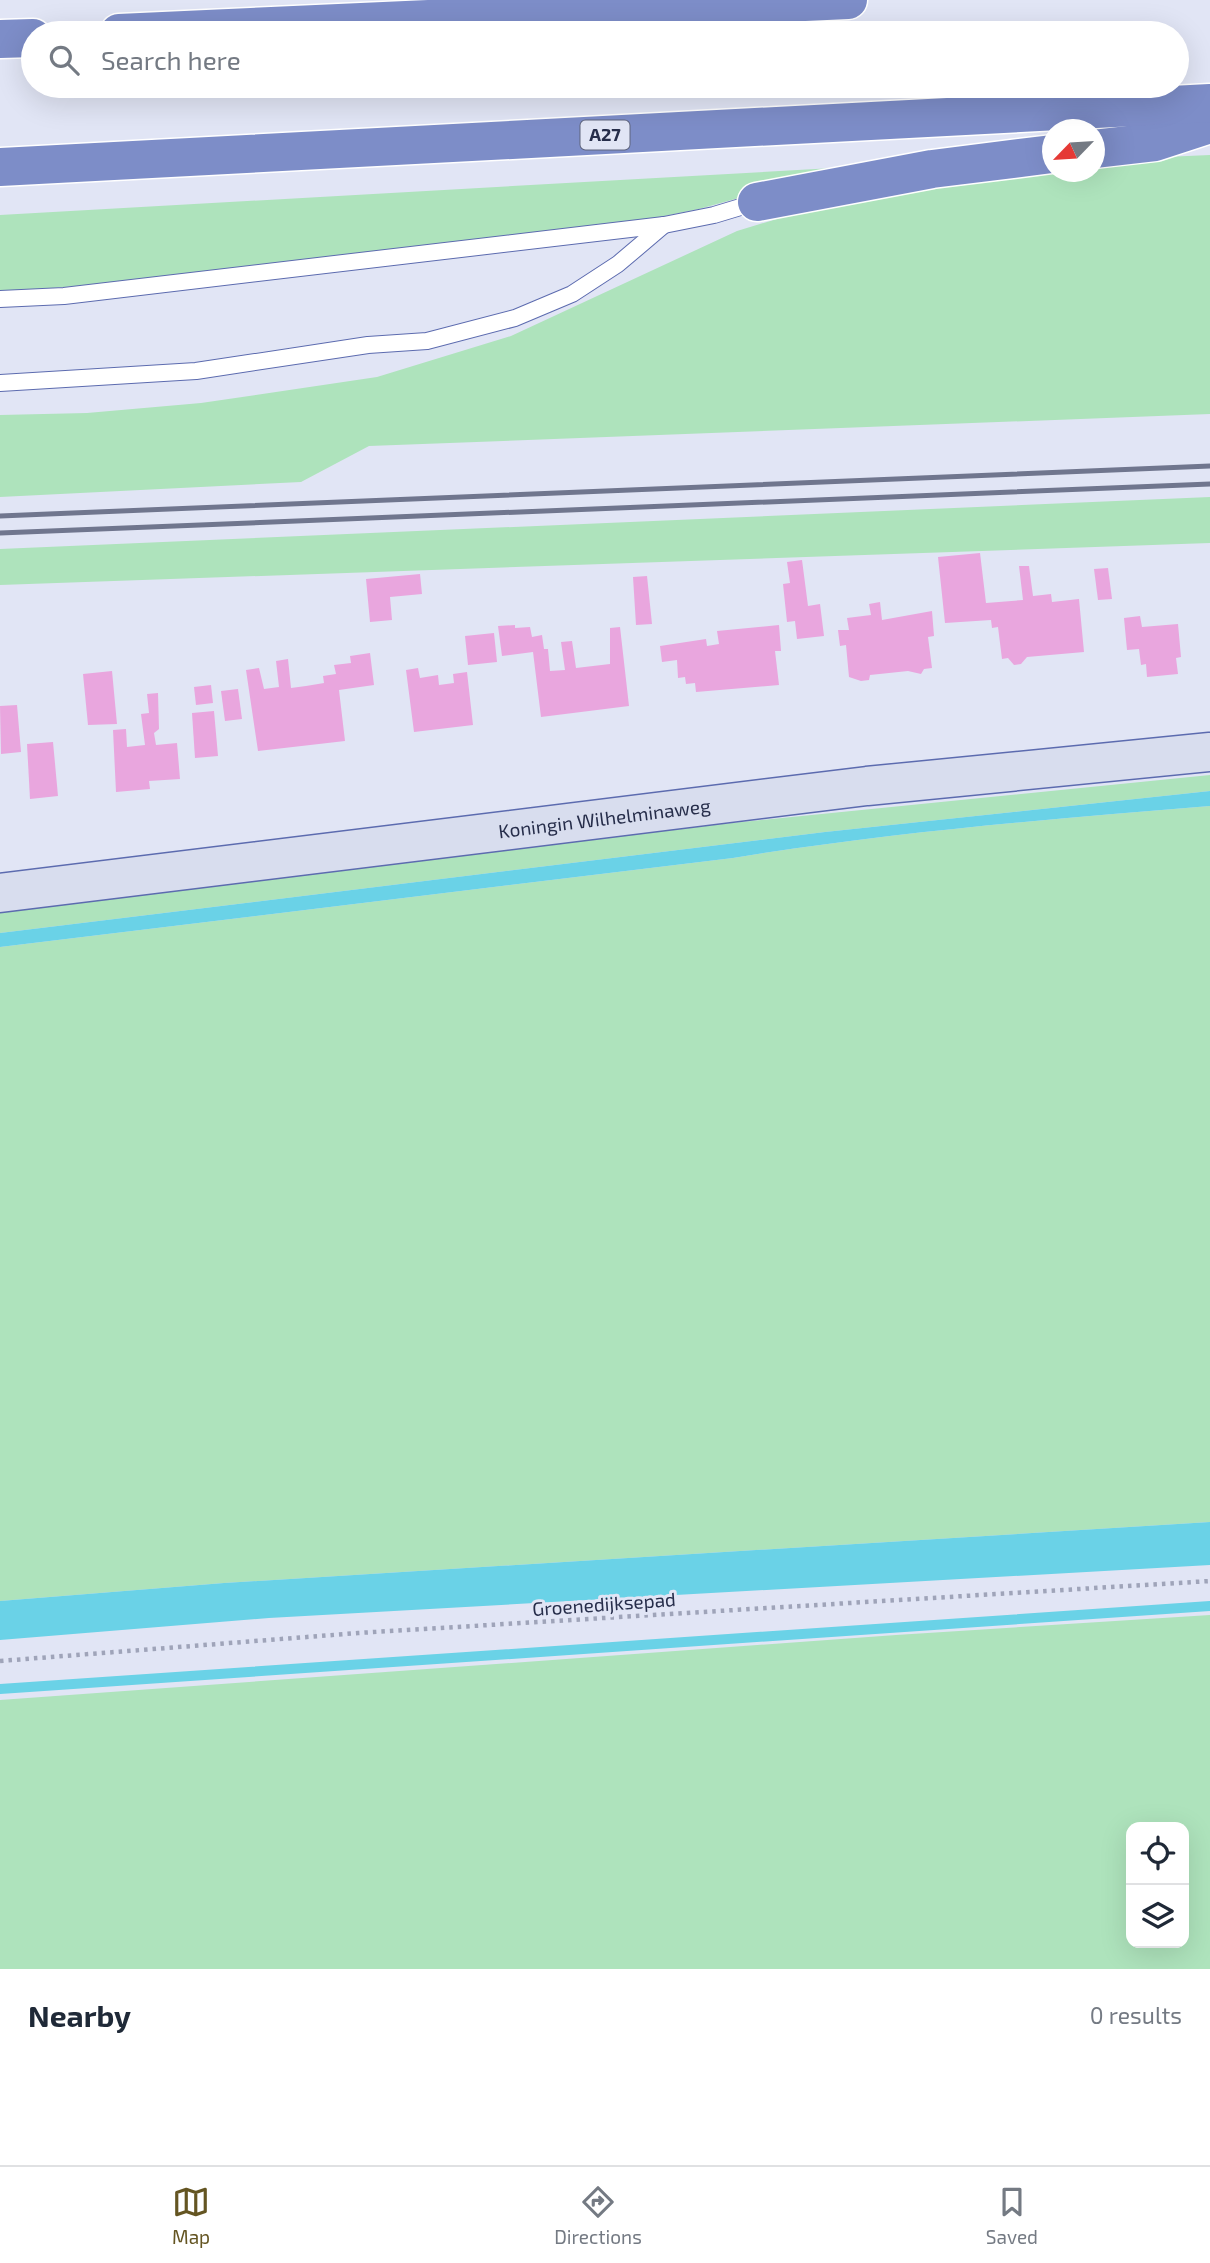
<!DOCTYPE html>
<style>
:root{--surface:#fff;--page:#f6f6f7;--text:#1f2937;--muted:#747a83;--line:#e0e1e3;--accent:#645522}
body{margin:0;font-family:"Exo 2",sans-serif;background:var(--page);color:var(--text)}
.controls{position:absolute;right:21px;bottom:21px;display:grid;overflow:hidden;border-radius:14px;box-shadow:0 7px 28px #0002}
.controls button{width:63px;height:63px;display:grid;place-items:center;padding:0;border:0;border-bottom:2px solid var(--line);background:var(--surface);color:var(--text);font:35px sans-serif}
.compass{position:absolute;left:1042px;top:119px;width:63px;height:63px;border-radius:50%;background:var(--surface);box-shadow:0 7px 28px #0002;rotate:245deg}
.list{margin:0;padding:0;list-style:none}
h2{display:flex;justify-content:space-between;align-items:center;height:91px;margin:0;padding:0 28px;font-size:30px}
h2 small{font-size:23px;font-weight:400;color:var(--muted)}
.icon{flex:none;width:38px;height:38px;fill:none;stroke:currentColor;stroke-width:2;stroke-linecap:round;stroke-linejoin:round}
.map{position:relative;flex:none;width:1210px;height:1969px;overflow:hidden}
.search{position:absolute;background:var(--surface);box-shadow:0 7px 28px #0002;left:21px;right:21px;top:21px;height:77px;display:flex;align-items:center;gap:18px;box-sizing:border-box;padding:0 24px;border-radius:38px;color:var(--muted);font-size:26px}
.sheet{height:196px;background:var(--surface)}
nav{display:flex;justify-content:space-around;align-items:center;box-sizing:border-box;height:98px;border-top:2px solid var(--line);background:var(--surface);font-size:19px;color:var(--muted)}
nav a{display:grid;justify-items:center;gap:4px}
nav .on{color:var(--accent)}
.map>svg:first-child{display:block}
.green{fill:#aee3bc;fill-rule:evenodd}
.water{fill:#6ad2e7}
.lines{fill:none;stroke-linecap:round;stroke-linejoin:round}
.stream{stroke:#6ad2e7;stroke-width:10}
.building{fill:#e9a6de}
.lane-casing{stroke:#5c6baf;stroke-width:18}
.secondary-casing{stroke:#5c6baf;stroke-width:41}
.highway-casing{stroke:#fff;stroke-width:41}
.path{stroke:#9fa4b9;stroke-width:4.5;stroke-dasharray:3.5 5;stroke-linecap:butt}
.lane{stroke:#fff;stroke-width:16}
.secondary{stroke:#d8ddee;stroke-width:38}
.highway{stroke:#7d8dc8;stroke-width:38}
.rail{stroke:#70768e;stroke-width:5}
.labels{text-anchor:middle;stroke-width:6;stroke-linejoin:round;paint-order:stroke}
.shield{fill:#e1e5f5;stroke:#5e647d;stroke-width:2}
.shield-label{font-size:18px;font-weight:bold;fill:#262d4a}
.street-label{font-size:19px;fill:#262d4a;stroke:#e1e5f5}
</style>
<div class="map">
<svg width="1210" height="1969" viewBox="0 0 1210 1969">
<rect width="100%" height="100%" fill="#e1e5f5"/>
<g class="green">
<path d="M 1210,155 L 1210,414 L 369,446 L 301,482 L 0,497 L 0,415 L 87,413 L 201,403 L 377,377 L 511,336 L 737,231 L 853,196 L 1052,172 L 1094,172 L 1095,160 Z"/>
<path d="M 851,167 L 699,209 L 620,225 L 117,283 L 0,292 L 0,215 Z"/>
<path d="M 1210,497 L 1210,543 L 0,585 L 0,549 Z"/>
<path d="M 1210,775 L 1210,791 L 825,832 L 0,933 L 0,911 L 722,824 Z"/>
<path d="M 1210,806 L 1210,1522 L 224,1583 L 0,1601 L 0,947 L 733,858 C 891,832 1051,819 1210,806 Z"/>
<path d="M 1210,1615 L 1210,1969 L 0,1969 L 0,1700 L 896,1635 ZM 1131,1827 L 1184,1827 L 1184,1943 L 1131,1943 Z"/>
</g>
<g class="water">
<path d="M 1210,791 L 1210,806 C 1051,819 891,832 733,858 L 0,947 L 0,933 L 825,832 Z"/>
<path d="M 1210,1522 L 1210,1565 L 269,1618 L 0,1640 L 0,1601 L 224,1583 Z"/>
</g>
<g class="lines">
<path class="stream" d="M 0,1689 L 1210,1606"/>
</g>
<g class="building">
<path d="M 980,553 L 986,603 L 1023,600 L 1019,566 L 1029,566 L 1033,596 L 1051,594 L 1052,602 L 1079,599 L 1084,652 L 1027,657 L 1021,664 L 1014,665 L 1008,658 L 1002,659 L 998,627 L 992,628 L 991,620 L 945,623 L 938,557 Z"/>
<path d="M 802,560 L 808,606 L 820,604 L 824,636 L 797,639 L 795,621 L 787,622 L 783,584 L 790,583 L 787,562 Z"/>
<path d="M 1108,568 L 1112,599 L 1098,600 L 1094,569 Z"/>
<path d="M 420,574 L 422,594 L 390,597 L 392,620 L 370,622 L 366,579 Z"/>
<path d="M 647,576 L 652,624 L 636,625 L 633,577 Z"/>
<path d="M 880,602 L 882,620 L 932,611 L 934,636 L 928,637 L 932,668 L 924,669 L 921,674 L 908,671 L 870,675 L 869,680 L 861,681 L 849,677 L 846,645 L 840,646 L 838,630 L 849,630 L 847,618 L 871,615 L 869,604 Z"/>
<path d="M 1140,616 L 1142,627 L 1178,624 L 1181,657 L 1176,658 L 1178,674 L 1147,677 L 1146,664 L 1141,665 L 1139,649 L 1127,650 L 1124,618 Z"/>
<path d="M 515,625 L 515,628 L 530,627 L 532,637 L 542,635 L 544,649 L 548,649 L 550,671 L 565,670 L 561,642 L 572,641 L 576,668 L 610,664 L 610,628 L 620,627 L 629,706 L 541,717 L 533,652 L 502,656 L 498,626 Z"/>
<path d="M 779,625 L 781,651 L 775,651 L 779,685 L 696,692 L 695,683 L 686,684 L 685,677 L 678,678 L 677,660 L 662,662 L 660,646 L 706,639 L 707,646 L 719,644 L 717,631 Z"/>
<path d="M 494,633 L 497,662 L 468,665 L 465,636 Z"/>
<path d="M 370,653 L 374,685 L 339,690 L 345,741 L 258,751 L 246,670 L 259,668 L 264,689 L 279,687 L 276,661 L 288,659 L 291,688 L 306,686 L 324,683 L 323,676 L 336,674 L 334,665 L 351,663 L 350,656 Z"/>
<path d="M 418,668 L 420,678 L 438,675 L 439,685 L 454,683 L 453,674 L 467,672 L 473,725 L 414,732 L 406,670 Z"/>
<path d="M 112,671 L 117,724 L 88,725 L 83,674 Z"/>
<path d="M 211,685 L 213,703 L 196,705 L 194,687 Z"/>
<path d="M 238,689 L 242,719 L 225,721 L 221,691 Z"/>
<path d="M 158,693 L 159,729 L 154,733 L 156,745 L 177,743 L 180,779 L 149,781 L 150,789 L 116,792 L 113,730 L 126,729 L 127,747 L 145,745 L 141,714 L 149,713 L 147,694 Z"/>
<path d="M 17,705 L 21,752 L 1,754 L 0,706 Z"/>
<path d="M 214,711 L 218,756 L 195,758 L 192,713 Z"/>
<path d="M 53,742 L 58,796 L 30,799 L 27,744 Z"/>
</g>
<g class="lines">
<g class="lane-casing">
<g id="lane">
<path d="M 0,299 L 64,296 L 664,225 L 714,215 L 757,202"/>
<path d="M 0,383 L 196,371 L 368,345 L 427,341 L 515,318 L 572,294 L 618,264 L 664,225"/>
</g>
</g>
<g class="secondary-casing">
<g id="secondary">
<path id="s1" d="M 0,893 L 867,786 L 1210,752"/>
</g>
</g>
<g class="highway-casing">
<g id="highway">
<path d="M 119,33 L 848,0"/>
<path d="M 0,39 L 33,38"/>
<path d="M 1094,149 L 1155,142 L 1210,124"/>
<path d="M 0,167 L 1210,103"/>
<path d="M 757,202 L 932,169 L 1052,154"/>
</g>
</g>
<path class="path" d="M 0,1661 L 358,1633 L 1210,1581"/>
<use href="#lane" class="lane"/>
<use href="#secondary" class="secondary"/>
<use href="#highway" class="highway"/>
<g class="rail">
<path d="M 0,516 L 1210,466"/>
<path d="M 0,533 L 1210,484"/>
</g>
</g>
<g class="labels">
<rect class="shield" x="580.5" y="120.5" width="49" height="29" rx="5"/>
<g class="shield-label">
<text x="605" y="141">A27</text>
</g>
<g class="street-label">
<text dy="7" stroke="none"><textPath href="#s1" startOffset="609">Koningin Wilhelminaweg</textPath></text>
<text transform="translate(604 1604) rotate(-4)" y="7">Groenedijksepad</text>
</g>
</g>
</svg>
<div class="controls">
<button><svg class="icon" aria-label="locate" viewBox="0 0 24 24"><circle cx="12" cy="12" r="6"/><path d="M12 2v4M12 18v4M2 12h4M18 12h4"/></svg></button>
<button><svg class="icon" aria-label="layers" viewBox="0 0 24 24"><path d="M12 4l9 5-9 5-9-5zM3 14l9 5 9-5"/></svg></button>
</div>
<svg class="compass" viewBox="-18 -18 36 36"><path d="M0-13l5 13h-10z" fill="#e53935"/><path d="M0 13l5-13h-10z" fill="#747a83"/></svg>
<div class="search"><svg class="icon" aria-label="search" viewBox="0 0 24 24"><circle cx="10" cy="10" r="6"/><path d="M15 15l6 6"/></svg>Search here</div>
</div>
<section class="sheet">
<h2>Nearby<small>0 results</small></h2>
<ul class="list">
</ul>
</section>
<nav>
<a class="on"><svg class="icon" aria-label="map" viewBox="0 0 24 24"><path d="M3 6l6-2 6 2 6-2v14l-6 2-6-2-6 2zM9 4v14M15 6v14"/></svg>Map</a>
<a><svg class="icon" aria-label="directions" viewBox="0 0 24 24"><path d="M12 3l9 9-9 9-9-9zM9 14v-3h6M13 9l2 2-2 2"/></svg>Directions</a>
<a><svg class="icon" aria-label="saved" viewBox="0 0 24 24"><path d="M7 4h10v16l-5-4-5 4z"/></svg>Saved</a>
</nav>
